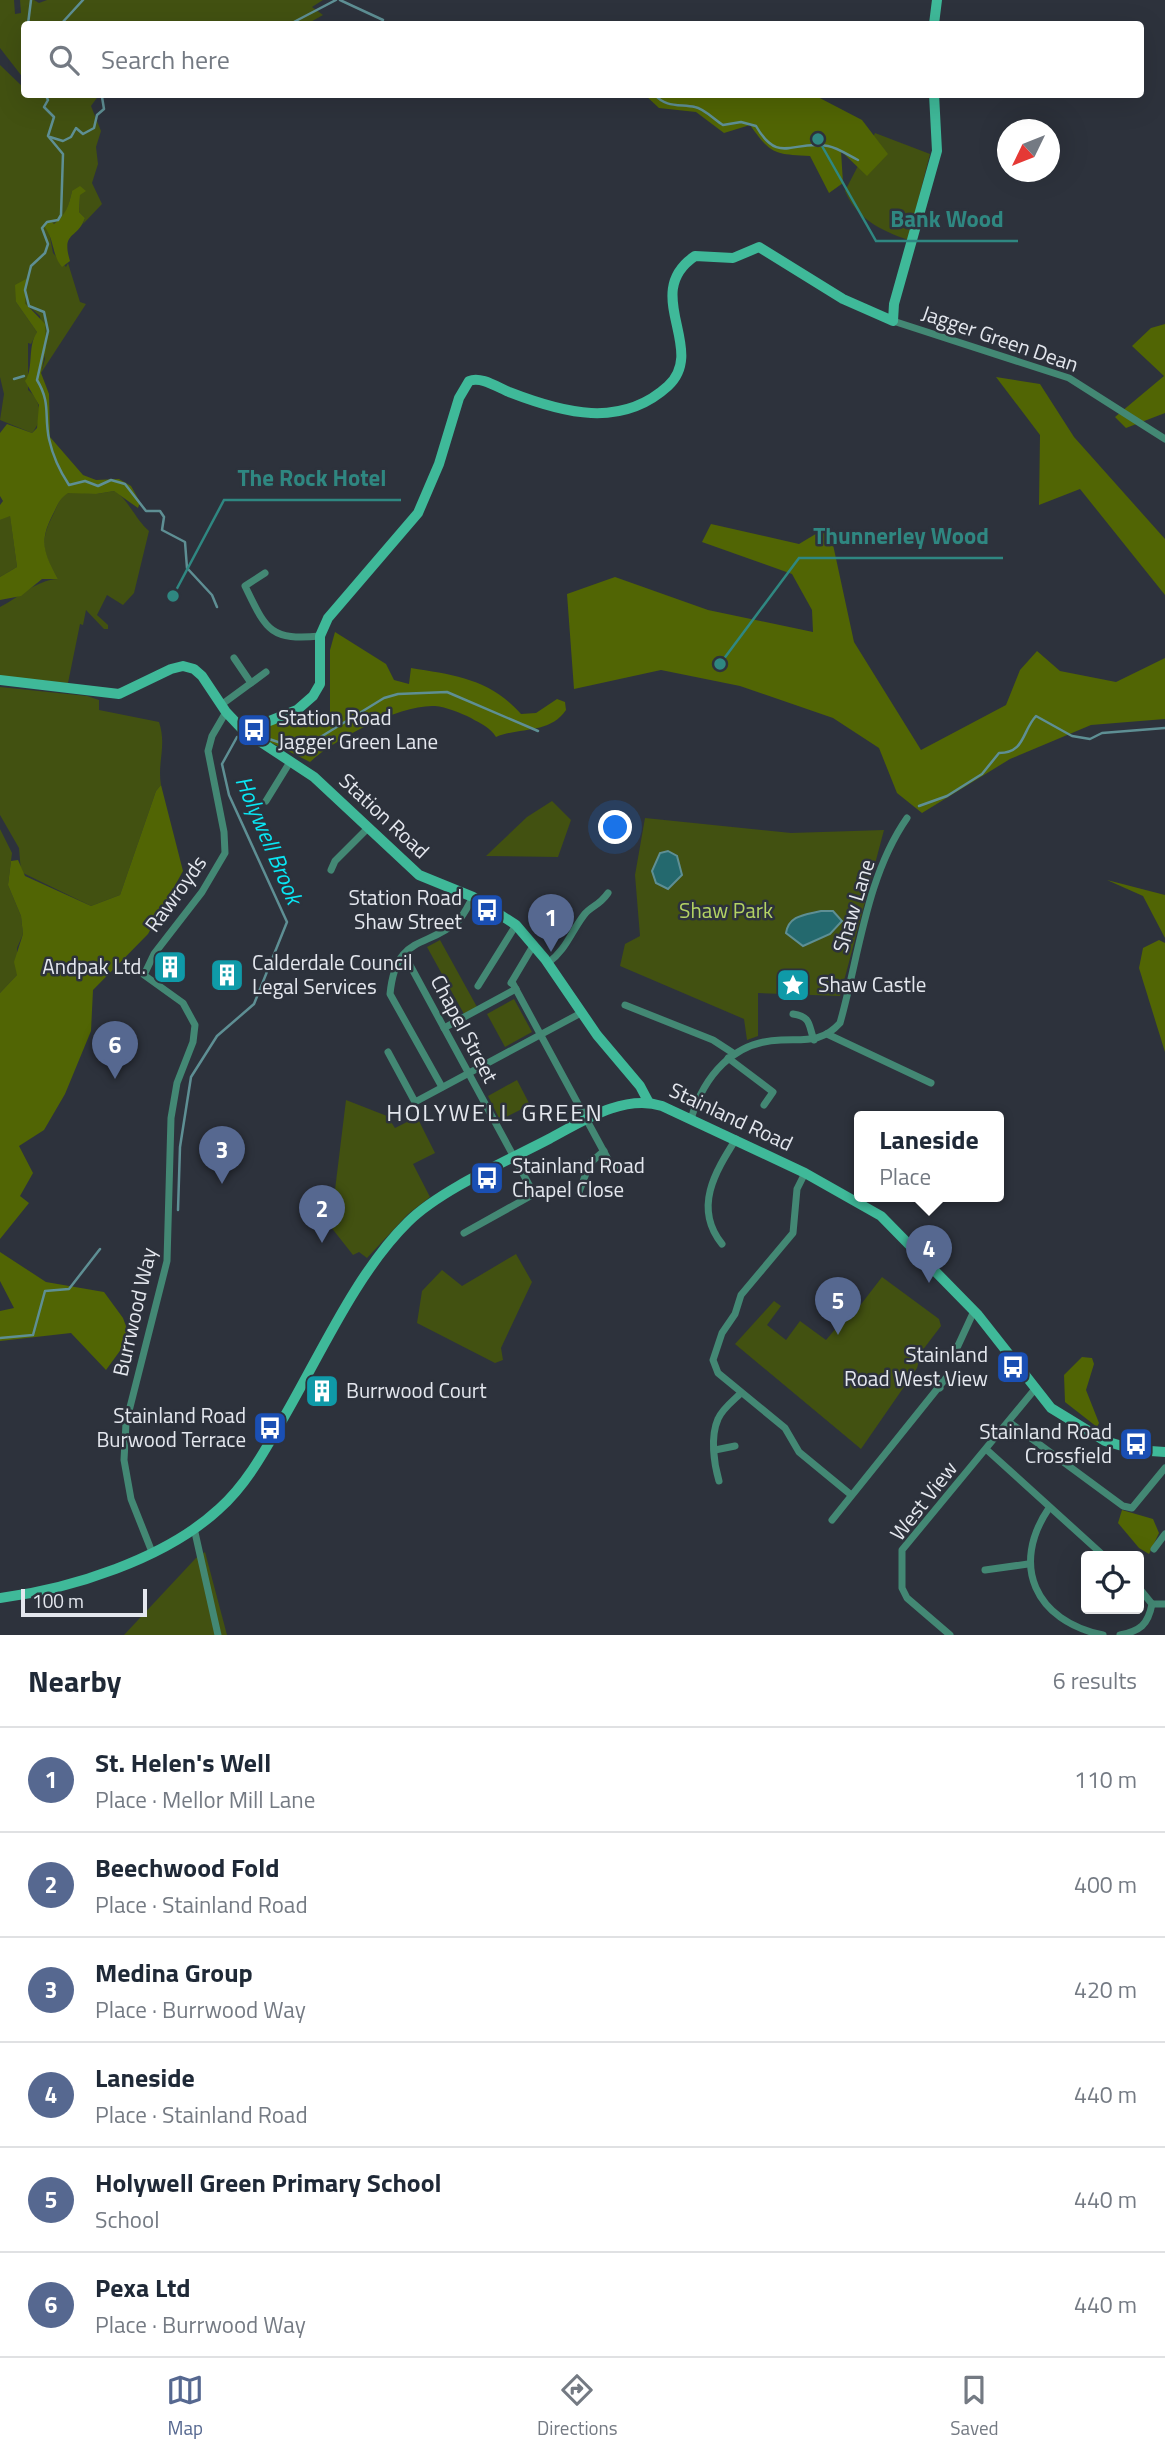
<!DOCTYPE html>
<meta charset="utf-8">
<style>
:root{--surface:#fff;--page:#f2f2f3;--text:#1f2937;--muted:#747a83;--line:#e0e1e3;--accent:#566890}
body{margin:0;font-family:"Titillium Web",sans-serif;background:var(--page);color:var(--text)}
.controls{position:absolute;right:21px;bottom:21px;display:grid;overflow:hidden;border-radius:7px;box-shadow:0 7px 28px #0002}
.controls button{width:63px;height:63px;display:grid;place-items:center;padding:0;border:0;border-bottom:2px solid var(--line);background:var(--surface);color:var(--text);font:35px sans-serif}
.compass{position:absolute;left:997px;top:119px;width:63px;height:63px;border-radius:50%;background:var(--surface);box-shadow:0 7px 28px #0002;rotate:227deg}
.scale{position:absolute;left:21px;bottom:18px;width:126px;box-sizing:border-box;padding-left:7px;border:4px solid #e4e7ee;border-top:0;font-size:19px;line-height:24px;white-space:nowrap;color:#e4e7ee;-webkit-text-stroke:5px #2d323c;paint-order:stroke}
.you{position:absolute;left:616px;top:828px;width:24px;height:24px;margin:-18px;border:5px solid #fff;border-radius:50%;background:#1a73e8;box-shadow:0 0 0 10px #1a73e833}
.badge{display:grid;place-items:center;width:46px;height:46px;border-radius:50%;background:var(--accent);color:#fff;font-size:23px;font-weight:700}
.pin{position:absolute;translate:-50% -58px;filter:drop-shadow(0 2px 4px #0008)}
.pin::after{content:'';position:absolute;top:37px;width:24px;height:21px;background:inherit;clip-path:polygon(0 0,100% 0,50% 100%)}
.popup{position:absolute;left:854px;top:1111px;width:150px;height:91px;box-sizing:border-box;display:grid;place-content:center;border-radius:7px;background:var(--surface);filter:drop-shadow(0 2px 5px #0005);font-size:23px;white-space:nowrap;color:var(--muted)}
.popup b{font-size:26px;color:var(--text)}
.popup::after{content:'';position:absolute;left:50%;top:100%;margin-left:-14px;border:14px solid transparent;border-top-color:var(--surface)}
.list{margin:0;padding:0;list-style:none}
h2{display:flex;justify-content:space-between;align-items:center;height:91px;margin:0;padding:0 28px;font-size:30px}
h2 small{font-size:23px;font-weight:400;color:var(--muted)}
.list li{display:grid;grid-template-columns:46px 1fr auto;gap:21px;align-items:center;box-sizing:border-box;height:105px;padding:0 28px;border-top:2px solid var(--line)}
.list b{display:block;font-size:26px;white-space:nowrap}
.list p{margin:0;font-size:23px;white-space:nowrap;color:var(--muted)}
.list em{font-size:23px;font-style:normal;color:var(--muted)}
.icon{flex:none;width:38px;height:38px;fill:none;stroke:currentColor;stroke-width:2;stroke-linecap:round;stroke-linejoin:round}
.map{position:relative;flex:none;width:1165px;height:1635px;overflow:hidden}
.search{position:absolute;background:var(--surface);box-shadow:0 7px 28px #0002;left:21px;right:21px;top:21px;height:77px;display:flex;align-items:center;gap:18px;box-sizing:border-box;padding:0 24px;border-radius:7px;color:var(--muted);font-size:26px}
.sheet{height:721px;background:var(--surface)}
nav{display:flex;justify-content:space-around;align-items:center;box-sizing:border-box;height:98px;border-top:2px solid var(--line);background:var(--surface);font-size:19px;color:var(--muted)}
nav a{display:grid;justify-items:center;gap:4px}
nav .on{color:var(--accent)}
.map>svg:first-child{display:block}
.green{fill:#425111}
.forest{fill:#516504}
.water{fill:#24696e;stroke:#5e8f94;stroke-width:2}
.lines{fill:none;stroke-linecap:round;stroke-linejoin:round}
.stream{stroke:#5e8f94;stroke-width:2.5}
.street{stroke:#438874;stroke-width:7}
.secondary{stroke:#3fb999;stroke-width:10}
.labels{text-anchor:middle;stroke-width:5;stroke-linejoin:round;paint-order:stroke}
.street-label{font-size:21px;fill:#e4e7ee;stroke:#2d323c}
.poi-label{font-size:21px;fill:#e4e7ee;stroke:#2d323c;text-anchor:start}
.park-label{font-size:21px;fill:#b4d364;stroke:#2d323c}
.water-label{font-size:23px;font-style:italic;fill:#09e7f4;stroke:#2d323c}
.quarter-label{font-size:24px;letter-spacing:2px;fill:#e4e7ee;stroke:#2d323c}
.leader{fill:none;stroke:#2f8781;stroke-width:2.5}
.callout-dot{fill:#2f8781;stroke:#2d323c;stroke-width:2.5}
.callout-label{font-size:23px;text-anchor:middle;font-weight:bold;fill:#2f8781;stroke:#2d323c;stroke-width:5;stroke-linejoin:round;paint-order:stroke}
</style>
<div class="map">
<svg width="1165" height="1635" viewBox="0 0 1165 1635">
<rect width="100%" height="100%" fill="#2d323c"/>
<g class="green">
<path d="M 0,0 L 14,0 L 15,14 L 21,13 L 20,0 L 34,0 L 39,3 L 47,0 L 323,0 L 312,7 L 323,15 L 307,24 L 24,24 L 24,79 L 0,48 Z"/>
<path d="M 0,65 L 24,88 L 24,94 L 99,95 L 91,106 L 101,131 L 96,147 L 98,164 L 92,183 L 102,204 L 83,224 L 85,218 L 79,212 L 80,194 L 72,191 C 68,209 64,225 43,225 L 49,232 L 53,253 L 66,267 L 68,263 L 80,302 L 86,304 L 41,373 L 45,359 L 40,316 L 25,303 L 26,288 L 16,302 L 37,332 L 31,344 L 28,343 L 28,390 C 41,400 44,419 32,433 L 0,420 L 4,394 L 0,377 Z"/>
<path d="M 875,133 L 930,154 L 908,240 C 880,230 857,219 845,191 Z"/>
<path d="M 114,491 C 127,497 135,519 149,531 L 134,593 L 123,605 L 107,595 L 97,615 L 108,625 L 108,629 L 104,629 L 86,610 L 83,625 L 80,624 L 68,683 L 0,676 L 0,607 C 20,597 36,580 58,579 C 43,553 39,542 53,515 C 58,505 58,500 68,492 L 96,494 Z"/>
<path d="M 10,515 L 17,567 L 0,577 L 0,520 Z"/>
<path d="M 0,687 L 87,696 L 99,700 L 99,710 L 159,722 C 167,746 157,762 161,785 L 156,791 L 120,895 L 91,906 L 21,872 L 19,848 L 0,815 Z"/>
<path d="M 552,801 L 571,820 L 558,857 L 486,856 L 527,817 Z"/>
<path d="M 645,818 L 791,833 L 884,830 L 840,996 L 758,993 L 758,1036 L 747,1040 L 744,1019 L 620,966 L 625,944 L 640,936 L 635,875 Z"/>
<path d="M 0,829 L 12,853 L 8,885 L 21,916 L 23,934 L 17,948 L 17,975 L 0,993 Z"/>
<path d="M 440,940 L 477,1007 L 464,1014 L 427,947 Z"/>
<path d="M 514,999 L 532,1032 L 505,1047 L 487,1014 Z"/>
<path d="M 517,1080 L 530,1105 L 500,1120 L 488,1096 Z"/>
<path d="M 346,1100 L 387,1116 L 395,1128 L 417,1117 L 435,1153 L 413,1164 L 430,1197 L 408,1214 L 367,1258 L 359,1252 L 353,1255 L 327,1222 L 333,1206 Z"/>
<path d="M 516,1254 L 532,1282 L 501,1348 L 503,1360 L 495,1363 L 417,1323 L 422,1291 L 442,1270 L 462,1286 Z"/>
<path d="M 882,1277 L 939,1319 L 941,1326 L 922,1351 L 917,1368 L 861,1449 L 735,1344 L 774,1301 L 781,1306 L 767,1325 L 786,1340 L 800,1321 L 826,1340 L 848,1314 L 852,1316 Z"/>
<path d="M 205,1552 L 227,1635 L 124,1635 L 196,1558 Z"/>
</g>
<g class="forest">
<path d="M 645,95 L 814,95 L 862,120 L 888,154 L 867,176 L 841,151 L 843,183 L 829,193 L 810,156 C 775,154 771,155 750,125 L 724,133 L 696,112 L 659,108 Z"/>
<path d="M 80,186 L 86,191 L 80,195 L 79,212 L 85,218 C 77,240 61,231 70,261 L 62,267 C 51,254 55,238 43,225 L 49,220 L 54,224 C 66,215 69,205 72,191 Z"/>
<path d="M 28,278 L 25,303 L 45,324 L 46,348 L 41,373 L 49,394 L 50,437 L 83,475 L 96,480 L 119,479 L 131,486 L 140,502 L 138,508 L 114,491 L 96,494 L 68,493 C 58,500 58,505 52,516 C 39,542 44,553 58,579 L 42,579 L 21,596 L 0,600 L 0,577 L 17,567 L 10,516 L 0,520 L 0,505 L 3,501 L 0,496 L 0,433 L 7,424 L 32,433 L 37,428 L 39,405 L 25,381 C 34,369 27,347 37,332 L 16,302 L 15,285 Z"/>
<path d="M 1165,324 L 1165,413 L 1126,428 L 1115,417 L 1164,376 L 1132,346 L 1151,328 Z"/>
<path d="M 996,377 L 1040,384 L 1074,437 L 1165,539 L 1165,595 L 1080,489 L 1039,505 L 1040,435 Z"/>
<path d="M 711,524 L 799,544 L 829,526 L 854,642 L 921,750 L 1006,705 L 1020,670 L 1037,651 L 1060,671 L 1116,682 L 1165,658 L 1165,719 L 1091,725 L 1010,759 L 922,813 L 897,793 L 879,748 L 833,718 L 740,686 L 661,670 L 574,689 L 567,594 L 615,577 L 708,610 L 813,632 L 812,610 L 792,574 L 702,542 Z"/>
<path d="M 335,632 L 386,664 L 394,680 L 409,684 L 411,668 C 455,675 490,679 521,714 L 536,713 L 557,699 L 565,702 L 566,710 C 550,734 520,727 496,737 C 490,727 481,724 471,718 C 461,713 446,707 435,706 C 401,704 334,739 310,762 L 264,739 L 261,727 L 304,714 L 330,713 L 330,650 Z"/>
<path d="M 161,785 L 183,871 L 148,934 L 93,990 L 91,1031 L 65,1094 L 44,1130 L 19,1146 L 33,1173 L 20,1196 L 29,1203 L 0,1239 L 0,993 L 17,975 L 14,962 L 23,934 L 21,916 L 8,885 L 11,861 L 18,860 L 25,876 L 91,906 L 120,895 L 156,791 Z"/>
<path d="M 1107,880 L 1165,895 L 1165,938 L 1143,896 Z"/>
<path d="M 1159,940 L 1165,943 L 1165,1052 L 1139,968 L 1143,948 Z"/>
<path d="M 0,1252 L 46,1282 L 104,1292 L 123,1318 L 130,1337 L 106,1370 L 71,1333 L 0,1341 L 0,1311 L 14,1308 L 0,1281 Z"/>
<path d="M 1082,1357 L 1092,1358 L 1094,1364 L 1086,1390 L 1099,1423 L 1097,1427 L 1065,1402 L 1064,1375 Z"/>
<path d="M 1122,1510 L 1153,1519 L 1159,1533 L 1149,1554 L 1139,1548 L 1118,1523 Z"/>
</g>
<g class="water">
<path d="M 668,851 L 677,856 L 682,875 L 668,889 L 656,883 L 652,871 L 660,853 Z"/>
<path d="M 821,911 L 833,911 L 842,921 L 830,934 L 803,946 L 786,933 C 789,915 805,915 821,911 Z"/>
</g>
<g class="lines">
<g class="stream">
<path d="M 340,0 L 383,20"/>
<path d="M 394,23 L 404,24"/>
<path d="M 28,24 L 31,0"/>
<path d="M 61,24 L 83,0"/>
<path d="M 290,24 L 336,0"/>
<path d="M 24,56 L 24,67"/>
<path d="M 45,94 L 48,100 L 44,107 L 54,117 L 48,136 L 63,154 L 61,215 L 58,220 L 47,222 L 42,228 L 48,244 L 45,253 L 31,266 L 25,290 L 29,306 L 44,312 L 48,331 L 37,380 C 51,403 44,415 49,439 C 53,457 59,470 69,485 L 85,481 L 98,486 L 111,480 L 125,484 L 146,511 L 160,511 L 164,517 L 162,530 L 185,542 L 187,568 L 212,595 L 217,607"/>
<path d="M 654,94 C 666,108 679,104 695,107 C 703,108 715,120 723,125 L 741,122 L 756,126 C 779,166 793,139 828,146 C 838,148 848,155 858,160"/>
<path d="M 50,137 L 63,141 L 71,137 L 76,128 L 83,134 L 94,128 L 97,115 L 104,109 L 102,97 L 115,94"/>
<path d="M 14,379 L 24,376"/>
<path d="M 260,736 L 296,748 L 314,741 L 384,698 L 398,694 L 447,692 L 538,731"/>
<path d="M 919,806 L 947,796 L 982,774 L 999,753 C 1025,753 1022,731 1036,716 L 1072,736 L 1090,739 L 1102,733 L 1165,728"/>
<path d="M 178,1210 L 180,1147 L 191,1077 L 217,1036 L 254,1004 L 287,922 L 229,795 L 222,764 L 237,737 L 246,736"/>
<path d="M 0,1338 L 33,1335 L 45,1291 L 69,1289 L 100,1249"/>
</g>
<g class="street">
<path d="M 893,321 L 1069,378 L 1165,439"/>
<path d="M 265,573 L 245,586 C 266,629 269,641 320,636"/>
<path d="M 251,683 L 266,672"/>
<path d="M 221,705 L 251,683 L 234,658"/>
<path d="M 266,801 L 290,762"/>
<path d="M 331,870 L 335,861 L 367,829"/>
<path d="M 404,954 L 534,1194 L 464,1233"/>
<path d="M 548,963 C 566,950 571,932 584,915 C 591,906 599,906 608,893"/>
<path d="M 512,982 L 610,1163 L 624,1169 L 629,1166"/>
<path d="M 511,983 L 533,946"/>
<path d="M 478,986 L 516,925"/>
<path d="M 625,1005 L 713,1040 L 733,1053"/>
<path d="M 793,1014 C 812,1017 808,1025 814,1040"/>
<path d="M 444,1028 L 516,989"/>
<path d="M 827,1034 L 931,1083"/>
<path d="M 388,1052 L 415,1102 L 581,1013"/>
<path d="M 728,1058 L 773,1092 L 764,1105"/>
<path d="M 442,1087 L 390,994 C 396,934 426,949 458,921 C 464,915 469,904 473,897"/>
<path d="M 691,1119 C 704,1076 733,1041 781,1040 C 805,1039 822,1043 840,1023 C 859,956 866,877 907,818"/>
<path d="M 805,1173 L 797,1189 L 793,1233 L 741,1295 L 735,1314 L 722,1333 L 713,1360 L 718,1373 L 785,1428 L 799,1452 L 850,1494"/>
<path d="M 579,1192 L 590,1163 L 604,1151"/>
<path d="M 722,1244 C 693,1208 715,1172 736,1139"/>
<path d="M 948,1355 L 956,1350 L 974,1311"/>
<path d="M 929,1378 L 940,1388"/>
<path d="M 1009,1422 L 1123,1506 L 1132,1508 L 1165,1468"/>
<path d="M 715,1450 L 735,1446"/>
<path d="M 987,1450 L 1104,1556"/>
<path d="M 719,1481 C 714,1464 710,1437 718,1419 C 722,1409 734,1400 741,1393"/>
<path d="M 1049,1508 C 1010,1565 1035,1621 1103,1635"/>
<path d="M 832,1520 L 946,1378"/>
<path d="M 194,1528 L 218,1635"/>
<path d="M 1154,1549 L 1165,1534"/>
<path d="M 152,1552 L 131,1499 L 124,1460 L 126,1423 L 167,1261 L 171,1118 L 177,1083 L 193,1042 L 195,1025 L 183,1003 L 144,975 L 154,954 L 202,892 L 225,853 L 224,832 L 208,751 L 212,736 L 226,712"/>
<path d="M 985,1570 L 1028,1564"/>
<path d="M 1152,1604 L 1165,1604"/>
<path d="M 950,1635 L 907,1598 L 902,1588 L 902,1550 L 1035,1389"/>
<path d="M 1120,1635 C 1140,1631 1148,1625 1152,1604 L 1139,1588"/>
</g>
<g class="secondary">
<path d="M 934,24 L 937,0"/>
<path d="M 0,680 L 119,694 L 171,669 L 183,666 L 194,669 L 202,676 L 226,712 L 244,731 L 314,777 L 419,875 L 473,897 L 516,925 L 545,959 L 597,1035 L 640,1086 L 648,1101"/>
<path d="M 244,731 L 297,710 L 313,696 L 320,684 L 320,636 L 328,618 L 418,513 L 439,464 L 459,398 L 469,381 C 481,376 497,387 509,392 C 563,413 621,429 668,386 C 708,349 640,293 695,256 L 733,258 L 759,247 L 843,299 L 893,321 L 894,304 L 937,151 L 934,94"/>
<path d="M 0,1598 C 71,1589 165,1559 219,1509 C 245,1486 263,1454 280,1424 C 318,1360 355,1274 408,1222 C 440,1190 507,1161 549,1139 C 583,1121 623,1094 662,1106 L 805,1173 L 881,1216 L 978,1315 L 1051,1408 L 1105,1441 L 1136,1450 L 1165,1452"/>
</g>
</g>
<defs>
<g id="bus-square" transform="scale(1.75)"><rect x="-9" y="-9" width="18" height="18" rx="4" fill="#1a4fb4" stroke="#2d323c"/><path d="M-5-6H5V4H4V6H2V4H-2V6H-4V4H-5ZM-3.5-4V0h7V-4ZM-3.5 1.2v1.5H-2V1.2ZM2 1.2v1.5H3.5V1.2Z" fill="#fff"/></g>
<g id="building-square" transform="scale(1.75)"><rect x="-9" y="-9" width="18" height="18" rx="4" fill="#0f9aa8" stroke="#2d323c"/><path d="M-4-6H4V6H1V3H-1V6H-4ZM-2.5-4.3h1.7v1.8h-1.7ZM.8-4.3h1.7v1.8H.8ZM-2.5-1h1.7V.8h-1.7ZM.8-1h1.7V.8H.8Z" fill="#fff"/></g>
<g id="sight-square" transform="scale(1.75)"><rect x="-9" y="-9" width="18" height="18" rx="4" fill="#0f9aa8" stroke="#2d323c"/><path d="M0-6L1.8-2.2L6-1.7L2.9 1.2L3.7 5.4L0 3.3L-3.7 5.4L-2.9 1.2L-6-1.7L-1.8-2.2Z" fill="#fff"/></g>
</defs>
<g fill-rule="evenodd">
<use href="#bus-square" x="254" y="730"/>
<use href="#bus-square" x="487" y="910"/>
<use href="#building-square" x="170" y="967"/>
<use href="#building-square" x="227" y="975"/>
<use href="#sight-square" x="793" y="985"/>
<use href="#bus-square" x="487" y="1178"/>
<use href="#bus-square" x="1013" y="1367"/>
<use href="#building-square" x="322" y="1391"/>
<use href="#bus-square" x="270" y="1428"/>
<use href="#bus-square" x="1136" y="1444"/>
</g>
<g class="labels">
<g class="street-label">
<text transform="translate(1000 339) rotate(19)" y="7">Jagger Green Dean</text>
<text transform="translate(384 816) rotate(43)" y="7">Station Road</text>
<text transform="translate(176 894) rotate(-54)" y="7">Rawroyds</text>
<text transform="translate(854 906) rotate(-73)" y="7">Shaw Lane</text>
<text transform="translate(464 1029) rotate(62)" y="7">Chapel Street</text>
<text transform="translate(731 1117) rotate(25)" y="7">Stainland Road</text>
<text transform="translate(135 1312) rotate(-77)" y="7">Burrwood Way</text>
<text transform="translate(924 1501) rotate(-52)" y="7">West View</text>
</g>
<g class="poi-label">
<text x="278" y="725">Station Road<tspan x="278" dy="24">Jagger Green Lane</tspan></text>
<text x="462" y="905" text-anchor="end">Station Road<tspan x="462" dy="24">Shaw Street</tspan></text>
<text x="252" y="970">Calderdale Council<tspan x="252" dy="24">Legal Services</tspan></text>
<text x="146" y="974" text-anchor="end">Andpak Ltd.</text>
<text x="818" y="992">Shaw Castle</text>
<text x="512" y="1173">Stainland Road<tspan x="512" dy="24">Chapel Close</tspan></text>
<text x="988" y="1362" text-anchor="end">Stainland<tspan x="988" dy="24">Road West View</tspan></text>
<text x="346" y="1398">Burrwood Court</text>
<text x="246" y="1423" text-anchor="end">Stainland Road<tspan x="246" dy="24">Burwood Terrace</tspan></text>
<text x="1112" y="1439" text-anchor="end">Stainland Road<tspan x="1112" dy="24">Crossfield</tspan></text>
</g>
<g class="park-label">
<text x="726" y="918">Shaw Park</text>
</g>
<g class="water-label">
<text transform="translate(269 840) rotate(67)" y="8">Holywell Brook</text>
</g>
<g class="quarter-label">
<text x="495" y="1121">HOLYWELL GREEN</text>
</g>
</g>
<path class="leader" d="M818 139L876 241H1018M173 596L224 500H401M720 664L799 558H1003"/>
<g class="callout-dot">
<circle cx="818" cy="139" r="7"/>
<circle cx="173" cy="596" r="7"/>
<circle cx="720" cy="664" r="7"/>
</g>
<g class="callout-label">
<text x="947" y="227">Bank Wood</text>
<text x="312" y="486">The Rock Hotel</text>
<text x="901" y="544">Thunnerley Wood</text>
</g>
</svg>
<div class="controls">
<button><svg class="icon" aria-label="locate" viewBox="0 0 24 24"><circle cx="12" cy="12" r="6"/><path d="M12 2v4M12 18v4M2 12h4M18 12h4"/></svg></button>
</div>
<svg class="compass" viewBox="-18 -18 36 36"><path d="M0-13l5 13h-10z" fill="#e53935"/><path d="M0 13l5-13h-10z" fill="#747a83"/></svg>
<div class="scale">100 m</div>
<div class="you"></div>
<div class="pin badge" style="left:551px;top:952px">1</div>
<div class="pin badge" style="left:322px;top:1243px">2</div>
<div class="pin badge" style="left:222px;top:1184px">3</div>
<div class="pin badge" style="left:929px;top:1283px">4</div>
<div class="popup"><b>Laneside</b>Place</div>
<div class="pin badge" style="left:838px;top:1335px">5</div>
<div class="pin badge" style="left:115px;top:1079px">6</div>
<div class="search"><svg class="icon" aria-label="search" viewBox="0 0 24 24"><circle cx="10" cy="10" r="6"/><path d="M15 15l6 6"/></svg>Search here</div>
</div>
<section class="sheet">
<h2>Nearby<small>6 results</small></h2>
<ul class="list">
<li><span class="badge">1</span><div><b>St. Helen's Well</b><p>Place · Mellor Mill Lane</p></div><em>110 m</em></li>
<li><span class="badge">2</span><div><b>Beechwood Fold</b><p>Place · Stainland Road</p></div><em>400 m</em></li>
<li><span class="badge">3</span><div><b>Medina Group</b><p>Place · Burrwood Way</p></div><em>420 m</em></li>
<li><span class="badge">4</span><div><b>Laneside</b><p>Place · Stainland Road</p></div><em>440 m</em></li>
<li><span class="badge">5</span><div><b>Holywell Green Primary School</b><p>School</p></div><em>440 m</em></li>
<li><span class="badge">6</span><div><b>Pexa Ltd</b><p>Place · Burrwood Way</p></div><em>440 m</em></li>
</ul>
</section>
<nav>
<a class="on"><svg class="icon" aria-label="map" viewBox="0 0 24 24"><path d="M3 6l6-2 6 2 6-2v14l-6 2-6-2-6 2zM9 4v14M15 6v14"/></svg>Map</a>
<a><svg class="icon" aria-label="directions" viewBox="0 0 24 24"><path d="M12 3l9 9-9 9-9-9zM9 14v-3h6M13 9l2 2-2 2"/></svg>Directions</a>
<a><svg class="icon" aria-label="saved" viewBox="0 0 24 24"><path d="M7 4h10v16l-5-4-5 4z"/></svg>Saved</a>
</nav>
